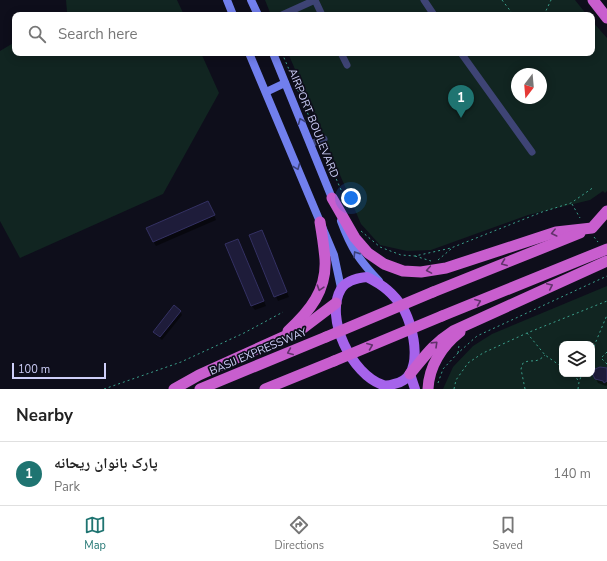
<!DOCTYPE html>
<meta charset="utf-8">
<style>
:root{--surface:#fff;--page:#f6f6f6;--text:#222;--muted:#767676;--line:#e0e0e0;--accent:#1f7471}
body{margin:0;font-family:"Nunito Sans","Noto Naskh Arabic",sans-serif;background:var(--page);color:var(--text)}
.controls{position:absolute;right:12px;bottom:12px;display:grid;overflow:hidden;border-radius:8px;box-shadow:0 2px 10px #0003}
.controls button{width:36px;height:36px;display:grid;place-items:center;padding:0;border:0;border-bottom:1px solid var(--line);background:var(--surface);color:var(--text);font:20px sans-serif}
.compass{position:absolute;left:511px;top:68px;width:36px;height:36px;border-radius:50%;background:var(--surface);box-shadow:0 2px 10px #0003;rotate:196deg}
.scale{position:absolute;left:12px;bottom:10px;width:94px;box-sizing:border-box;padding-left:4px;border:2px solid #cecff9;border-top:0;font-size:11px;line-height:14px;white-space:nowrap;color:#cecff9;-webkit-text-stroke:3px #0e0e1b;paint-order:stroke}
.you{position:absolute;left:351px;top:198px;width:14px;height:14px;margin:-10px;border:3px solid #fff;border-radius:50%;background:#1a73e8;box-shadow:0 0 0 6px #1a73e833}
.badge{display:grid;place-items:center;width:26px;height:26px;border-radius:50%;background:var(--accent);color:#fff;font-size:13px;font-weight:700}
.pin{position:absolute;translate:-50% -33px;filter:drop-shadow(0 1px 2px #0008)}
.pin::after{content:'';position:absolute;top:21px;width:14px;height:12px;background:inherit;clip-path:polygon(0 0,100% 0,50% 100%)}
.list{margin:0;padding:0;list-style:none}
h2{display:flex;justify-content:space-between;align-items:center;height:52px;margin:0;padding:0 16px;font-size:17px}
h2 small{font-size:13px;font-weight:400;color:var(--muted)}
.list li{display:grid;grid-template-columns:26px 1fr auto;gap:12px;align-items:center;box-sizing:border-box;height:64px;padding:0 16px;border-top:1px solid var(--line)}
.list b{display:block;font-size:15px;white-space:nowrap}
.list p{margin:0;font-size:13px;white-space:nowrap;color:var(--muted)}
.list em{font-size:13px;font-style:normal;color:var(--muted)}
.icon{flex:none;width:22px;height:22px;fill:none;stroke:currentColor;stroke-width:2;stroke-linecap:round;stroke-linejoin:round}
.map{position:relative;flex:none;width:607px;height:389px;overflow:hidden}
.search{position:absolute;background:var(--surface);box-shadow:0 2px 10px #0003;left:12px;right:12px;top:12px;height:44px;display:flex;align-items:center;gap:10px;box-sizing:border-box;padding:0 14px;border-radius:8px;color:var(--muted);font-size:15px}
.sheet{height:116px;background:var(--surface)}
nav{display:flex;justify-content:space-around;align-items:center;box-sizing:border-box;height:56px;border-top:1px solid var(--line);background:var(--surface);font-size:11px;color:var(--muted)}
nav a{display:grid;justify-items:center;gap:2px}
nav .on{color:var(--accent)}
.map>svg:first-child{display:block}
.green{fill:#112521;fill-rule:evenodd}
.shadow{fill:#0007}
.building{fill:#1e1c3a;stroke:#343163}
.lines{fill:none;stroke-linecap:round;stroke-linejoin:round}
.path{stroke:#3ba08c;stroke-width:1;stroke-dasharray:2 3;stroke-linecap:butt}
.minor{stroke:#3e4475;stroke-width:7}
.secondary{stroke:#717fed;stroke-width:8}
.primary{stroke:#a663eb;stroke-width:10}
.trunk{stroke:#c85ece;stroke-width:11}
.trunk-bridge{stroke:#c85ece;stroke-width:11}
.oneway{stroke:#3b4179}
.oneway2{stroke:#62326c}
.labels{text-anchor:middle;stroke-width:3.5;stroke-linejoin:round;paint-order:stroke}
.street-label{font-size:11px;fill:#cecff9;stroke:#0e0e1b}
</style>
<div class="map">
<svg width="607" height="389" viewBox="0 0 607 389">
<rect width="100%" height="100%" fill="#0e0e1b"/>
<g class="green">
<path d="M 66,0 L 177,0 L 184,15 L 62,15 L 67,12 Z"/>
<path d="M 265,0 L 575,0 L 587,15 L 271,15 Z"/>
<path d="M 592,21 L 607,38 L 607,191 L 605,193 L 603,191 L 590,200 L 528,215 L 431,250 L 407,251 L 380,245 L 361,224 L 288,53 L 592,53 ZM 517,74 L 541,74 L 541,98 L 517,98 Z"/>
<path d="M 15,42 L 15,53 L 201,53 L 219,93 L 163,194 L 20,258 L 0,221 L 0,51 Z"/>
<path d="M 607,286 L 607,389 L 443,389 L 453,367 L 473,346 L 492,334 ZM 562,344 L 592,344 L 592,374 L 562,374 Z"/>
</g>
<g class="shadow">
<path d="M 211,207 L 216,220 L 156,246 L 153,241 Z"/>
<path d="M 250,236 L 264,236 L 289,297 L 278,301 Z"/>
<path d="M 238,240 L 266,306 L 255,310 L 252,306 Z"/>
<path d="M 180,311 L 182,315 L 162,340 L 156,335 L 154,332 Z"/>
<path d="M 607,370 L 607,385 L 606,386 L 598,383 L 594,375 Z"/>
</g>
<g class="building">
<path d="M 208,201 L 215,215 L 153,242 L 146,228 Z"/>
<path d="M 262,230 L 287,292 L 274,297 L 249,235 Z"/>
<path d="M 238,239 L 264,301 L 251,306 L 225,244 Z"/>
<path d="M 174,305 L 181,311 L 160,337 L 153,332 Z"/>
<path d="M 600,367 L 607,368 L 607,381 L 604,383 L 603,381 L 595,379 L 593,375 L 595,369 Z"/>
</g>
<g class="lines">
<g class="path">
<path d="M 502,0 L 512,13 L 517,15"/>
<path d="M 544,15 L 551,0"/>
<path d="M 282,53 L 316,133"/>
<path d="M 322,147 L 350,210"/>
<path d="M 572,204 L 580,218"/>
<path d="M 361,231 L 380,247 L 401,255 L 415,256 L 451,248 L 542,212 L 571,203 L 594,187"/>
<path d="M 594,237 L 598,242"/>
<path d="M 415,256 L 431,261"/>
<path d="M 438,260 L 451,249"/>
<path d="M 527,333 L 545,355 L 562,367"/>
<path d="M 592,351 L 607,315"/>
<path d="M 607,352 L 601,358 L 607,364"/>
<path d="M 458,353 L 459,345"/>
<path d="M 574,374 L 579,382"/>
<path d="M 438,383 L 443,369 L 458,353 L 477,336 L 607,276"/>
<path d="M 104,389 L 181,362 L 244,333 L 283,312"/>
<path d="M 454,389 L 456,380 L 468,363 L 483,353 L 527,333 L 607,301"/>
<path d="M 525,389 L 521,369 L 523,363 C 533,358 535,365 545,355"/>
<path d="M 578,389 L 579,382 L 582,374"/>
</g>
<g class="minor">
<path d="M 315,0 L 322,15"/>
<path d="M 424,0 L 434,15"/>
<path d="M 282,15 L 315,0"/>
<path d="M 341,53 L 347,65"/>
<path d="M 461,53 L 532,152"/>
<path d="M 310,144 L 324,139"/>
</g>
<g class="secondary">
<path d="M 227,0 L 233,15"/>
<path d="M 251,0 L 258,15"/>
<path d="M 249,53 L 334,255 L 341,288"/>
<path d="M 273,53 L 334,203"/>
<path d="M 266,92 L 285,83"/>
<path d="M 341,221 C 351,248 359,260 379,281"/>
</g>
<g class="primary">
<path d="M 367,277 C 383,285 393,293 403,308 C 414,327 426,379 394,384 C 391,385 386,386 383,385 C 352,375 324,318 341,289 C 346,280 358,278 367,277 Z"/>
<path d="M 410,374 L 415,389"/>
</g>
<g class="trunk">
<path d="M 593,0 L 607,18"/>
<path d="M 332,198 L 355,238 L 368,253 L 384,264 L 403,271 L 421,272 L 446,268 L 556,232 L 592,228 L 607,211"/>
<path d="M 433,292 L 580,233"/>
<path d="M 442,316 L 607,249"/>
<path d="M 288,331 C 310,311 327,290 325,259 C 324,247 322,234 320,222"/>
<path d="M 410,374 C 425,356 433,344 453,331 L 607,261"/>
<path d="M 174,389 L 199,375 L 303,328 L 336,303"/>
<path d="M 200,389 L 326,337"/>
<path d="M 265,389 L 334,361"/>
<path d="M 428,389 C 429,366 442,346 460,332"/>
</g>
<g class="trunk-bridge">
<path d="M 326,337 L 433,292"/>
<path d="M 334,361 L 442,316"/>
</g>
</g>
<defs><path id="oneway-chevron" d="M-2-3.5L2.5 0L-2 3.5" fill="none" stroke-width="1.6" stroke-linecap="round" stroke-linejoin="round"/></defs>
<g class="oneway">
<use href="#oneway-chevron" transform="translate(301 121) rotate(-112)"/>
<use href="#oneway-chevron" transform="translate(297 167) rotate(68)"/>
<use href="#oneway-chevron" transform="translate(356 254) rotate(-122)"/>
</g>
<g class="oneway2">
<use href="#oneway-chevron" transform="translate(554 233) rotate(166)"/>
<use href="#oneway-chevron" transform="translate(504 263) rotate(159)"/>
<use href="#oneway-chevron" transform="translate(429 270) rotate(170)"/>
<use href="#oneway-chevron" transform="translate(550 286) rotate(-25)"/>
<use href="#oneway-chevron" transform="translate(320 288) rotate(108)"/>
<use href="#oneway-chevron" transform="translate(478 302) rotate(-22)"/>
<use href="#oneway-chevron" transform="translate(435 344) rotate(-44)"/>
<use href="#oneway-chevron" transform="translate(370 346) rotate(-22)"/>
<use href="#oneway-chevron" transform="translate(290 352) rotate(157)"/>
</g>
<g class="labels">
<g class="street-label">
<text transform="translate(314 123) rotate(68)" y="4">AIRPORT BOULEVARD</text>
<text transform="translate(258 351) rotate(-23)" y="4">BASIJ EXPRESSWAY</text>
</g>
</g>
</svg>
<div class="controls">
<button><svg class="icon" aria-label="layers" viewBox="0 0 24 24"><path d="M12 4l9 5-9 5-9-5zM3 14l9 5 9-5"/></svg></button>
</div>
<svg class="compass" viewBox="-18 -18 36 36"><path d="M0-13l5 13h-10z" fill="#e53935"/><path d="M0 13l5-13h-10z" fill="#767676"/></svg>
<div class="scale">100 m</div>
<div class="you"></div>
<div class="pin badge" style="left:461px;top:118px">1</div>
<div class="search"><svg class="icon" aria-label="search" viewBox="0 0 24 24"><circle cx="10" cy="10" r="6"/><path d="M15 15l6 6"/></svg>Search here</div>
</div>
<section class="sheet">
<h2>Nearby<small></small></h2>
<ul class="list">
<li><span class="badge">1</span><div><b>پارک بانوان ریحانه</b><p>Park</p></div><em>140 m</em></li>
</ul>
</section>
<nav>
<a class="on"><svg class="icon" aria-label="map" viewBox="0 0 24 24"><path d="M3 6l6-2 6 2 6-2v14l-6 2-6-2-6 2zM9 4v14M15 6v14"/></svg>Map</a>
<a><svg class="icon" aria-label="directions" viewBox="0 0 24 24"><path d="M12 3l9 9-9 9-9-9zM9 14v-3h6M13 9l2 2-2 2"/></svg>Directions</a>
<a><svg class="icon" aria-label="saved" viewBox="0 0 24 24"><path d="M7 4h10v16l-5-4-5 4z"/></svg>Saved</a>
</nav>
